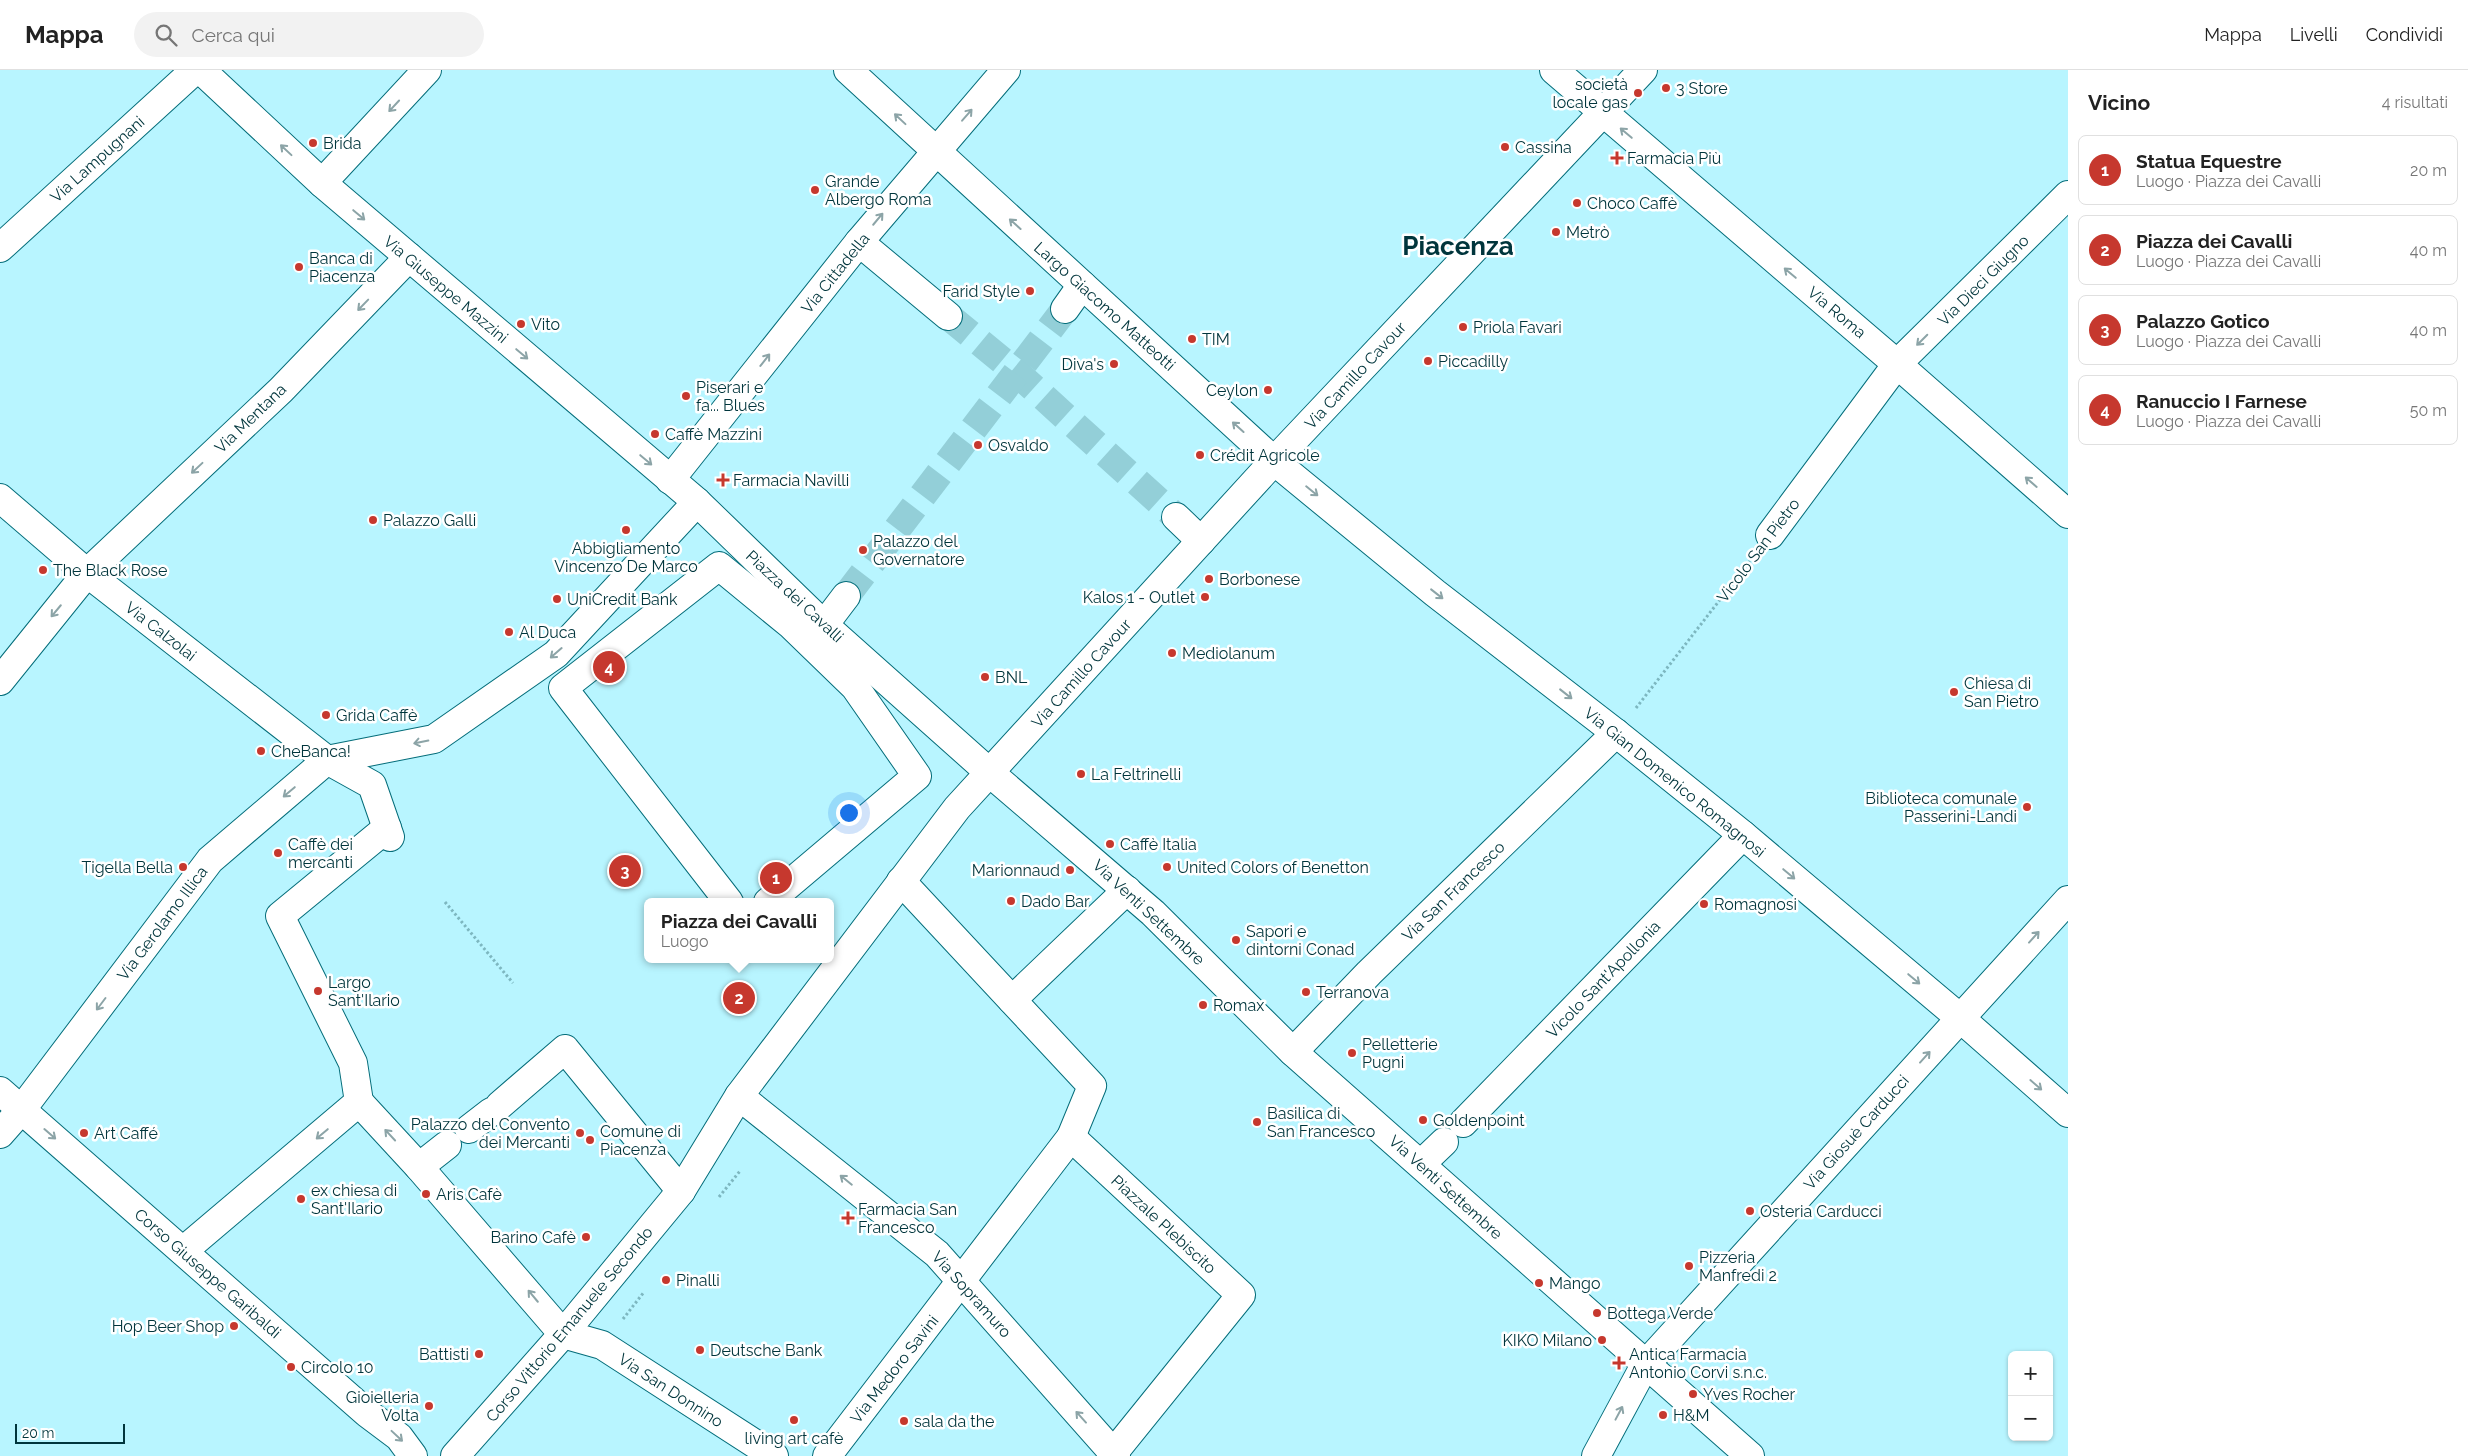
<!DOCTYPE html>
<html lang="it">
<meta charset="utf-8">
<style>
:root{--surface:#fff;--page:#f2f2f2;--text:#222;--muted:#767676;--line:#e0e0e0;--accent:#c6382e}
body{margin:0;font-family:Raleway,sans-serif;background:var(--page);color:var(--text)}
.controls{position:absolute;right:15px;bottom:15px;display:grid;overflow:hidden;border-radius:8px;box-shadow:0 1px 4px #0004}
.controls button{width:45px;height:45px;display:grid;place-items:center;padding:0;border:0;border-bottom:1px solid var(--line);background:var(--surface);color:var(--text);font:25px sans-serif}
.scale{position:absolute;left:15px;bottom:12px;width:110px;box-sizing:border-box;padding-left:5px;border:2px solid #00353c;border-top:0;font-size:14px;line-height:18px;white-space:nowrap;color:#00353c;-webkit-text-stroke:4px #fff;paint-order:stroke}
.you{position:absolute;left:848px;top:742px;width:18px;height:18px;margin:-12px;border:4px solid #fff;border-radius:50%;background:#1a73e8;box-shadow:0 0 0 8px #1a73e833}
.badge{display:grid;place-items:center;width:32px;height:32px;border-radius:50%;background:var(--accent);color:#fff;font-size:16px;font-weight:700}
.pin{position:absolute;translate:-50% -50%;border:2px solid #fff;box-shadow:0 1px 5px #0006}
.popup{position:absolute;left:644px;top:828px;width:190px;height:65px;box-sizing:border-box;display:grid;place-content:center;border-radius:8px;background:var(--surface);filter:drop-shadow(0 1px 4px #0005);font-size:16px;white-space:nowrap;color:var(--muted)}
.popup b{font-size:19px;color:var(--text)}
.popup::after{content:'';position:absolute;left:50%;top:100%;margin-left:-10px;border:10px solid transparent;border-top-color:var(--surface)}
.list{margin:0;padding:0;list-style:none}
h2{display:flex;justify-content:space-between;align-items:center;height:65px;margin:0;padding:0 20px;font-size:21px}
h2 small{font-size:16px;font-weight:400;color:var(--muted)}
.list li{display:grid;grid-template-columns:32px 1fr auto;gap:15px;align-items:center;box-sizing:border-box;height:70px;margin:0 10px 10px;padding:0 10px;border:1px solid var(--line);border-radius:8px}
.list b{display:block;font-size:19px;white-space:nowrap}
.list p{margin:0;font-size:16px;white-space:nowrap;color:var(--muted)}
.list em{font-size:16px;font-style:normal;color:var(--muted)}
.icon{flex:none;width:28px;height:28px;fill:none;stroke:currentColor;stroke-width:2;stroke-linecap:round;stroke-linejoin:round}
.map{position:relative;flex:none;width:2068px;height:1386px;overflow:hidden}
header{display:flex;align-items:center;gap:30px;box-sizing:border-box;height:70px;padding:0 25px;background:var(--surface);border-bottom:1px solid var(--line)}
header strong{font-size:24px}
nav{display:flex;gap:28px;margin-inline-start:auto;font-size:18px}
.search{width:350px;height:45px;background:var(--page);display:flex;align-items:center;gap:12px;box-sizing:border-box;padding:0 18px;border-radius:28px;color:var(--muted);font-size:19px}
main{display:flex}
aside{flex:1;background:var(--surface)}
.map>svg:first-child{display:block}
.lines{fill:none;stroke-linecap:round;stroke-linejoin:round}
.minor-tunnel{stroke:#93cfd8;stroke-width:28;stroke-dasharray:28 14;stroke-linecap:butt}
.minor-casing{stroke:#046d7a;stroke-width:30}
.path{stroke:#7db7c0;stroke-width:3;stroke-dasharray:2.5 2.5;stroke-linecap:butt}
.minor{stroke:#fff;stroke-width:28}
.oneway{stroke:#8ca4a7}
.poi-dot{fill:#c6382e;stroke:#fff;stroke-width:2}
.labels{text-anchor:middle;stroke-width:5;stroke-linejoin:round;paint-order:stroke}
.poi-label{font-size:16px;fill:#00353c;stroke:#fff;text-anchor:start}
.street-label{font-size:16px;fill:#00353c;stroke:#fff}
.town-label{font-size:26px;font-weight:bold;fill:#00353c;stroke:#fff}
</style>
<header>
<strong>Mappa</strong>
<div class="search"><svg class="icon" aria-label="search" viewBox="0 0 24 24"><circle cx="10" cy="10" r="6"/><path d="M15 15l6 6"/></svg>Cerca qui</div>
<nav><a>Mappa</a><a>Livelli</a><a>Condividi</a></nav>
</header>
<main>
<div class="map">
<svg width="2068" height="1386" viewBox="0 0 2068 1386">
<rect width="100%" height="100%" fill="#b8f5ff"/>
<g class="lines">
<g class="minor-tunnel">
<path d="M 948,246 L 1016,302 L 1176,447"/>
<path d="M 846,526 L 1065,239"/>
</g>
<g class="minor-casing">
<g id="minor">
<path d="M 201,0 L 322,113 L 697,432 L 824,555 L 990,703 L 1153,843 L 1293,982 L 1750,1386"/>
<path d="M 848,0 L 1274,391 L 1435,523 L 1616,663 L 1743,765 L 1960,948 L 2068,1043"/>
<path d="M 1554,0 L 1897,294 L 2068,444"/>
<path d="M 322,113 L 427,0"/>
<path d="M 859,172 L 948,246"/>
<path d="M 0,178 L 195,0"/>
<path d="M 1065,239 L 1082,215"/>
<path d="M 670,410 L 859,172 L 1006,0"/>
<path d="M 0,428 L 87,503 L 327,690 L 372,715 L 390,767"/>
<path d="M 1176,447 L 1201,471"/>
<path d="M 1770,465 L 1897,294 L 2068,125"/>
<path d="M 824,555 L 846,526"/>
<path d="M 0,611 L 87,503 L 281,320 L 409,187"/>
<path d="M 901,811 L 1092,1016 L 1071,1067"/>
<path d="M 729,832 L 563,618 L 719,496 L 791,555 L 855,617 L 917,706 L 768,832"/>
<path d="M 1012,930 L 1127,820"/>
<path d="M 1293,982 L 1369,903 L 1616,663"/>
<path d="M 0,1021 L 367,1343 L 399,1367 L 413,1386"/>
<path d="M 739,1026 L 937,1184 L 1116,1386"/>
<path d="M 359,1032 L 353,993 L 280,846 L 387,758"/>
<path d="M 359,1032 L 419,1097 L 563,1264"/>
<path d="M 500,1035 L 565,979 L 681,1121"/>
<path d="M 1463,1053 L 1743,765"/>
<path d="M 469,1059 L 491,1042"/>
<path d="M 0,1064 L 22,1039 L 210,790 L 327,690 L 434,669 L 556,584 L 697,432"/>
<path d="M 1421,1094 L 1444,1072"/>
<path d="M 419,1097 L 447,1075"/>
<path d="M 183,1181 L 359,1032"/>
<path d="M 563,1264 L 602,1275 L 774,1386"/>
<path d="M 455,1386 L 563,1264 L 681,1121 L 739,1026 L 957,738 L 1274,391 L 1643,0"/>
<path d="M 827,1386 L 1071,1067 L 1241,1225 L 1111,1386"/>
<path d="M 1596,1386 L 1645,1295 L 2068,830"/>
</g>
</g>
<g class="path">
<path d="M 1636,638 L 1750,491"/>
<path d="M 445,832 L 513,913"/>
<path d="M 719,1127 L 740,1101"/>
<path d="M 623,1249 L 644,1222"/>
</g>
<use href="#minor" class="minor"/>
</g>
<defs><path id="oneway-shaft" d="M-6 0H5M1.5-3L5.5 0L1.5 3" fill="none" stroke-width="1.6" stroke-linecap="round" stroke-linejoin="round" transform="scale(1.25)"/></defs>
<g class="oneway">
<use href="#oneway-shaft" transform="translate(394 36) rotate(133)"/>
<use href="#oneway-shaft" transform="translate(967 45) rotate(-49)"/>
<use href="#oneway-shaft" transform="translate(900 49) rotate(-137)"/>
<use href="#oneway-shaft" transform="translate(1626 63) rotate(-140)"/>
<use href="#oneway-shaft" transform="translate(286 80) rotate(-137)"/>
<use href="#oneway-shaft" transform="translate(359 145) rotate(40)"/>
<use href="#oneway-shaft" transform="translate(878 149) rotate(-50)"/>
<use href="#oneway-shaft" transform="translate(1015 154) rotate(-138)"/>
<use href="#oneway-shaft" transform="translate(1790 203) rotate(-140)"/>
<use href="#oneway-shaft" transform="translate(363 235) rotate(134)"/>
<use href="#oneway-shaft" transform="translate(1922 270) rotate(135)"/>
<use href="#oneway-shaft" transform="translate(522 284) rotate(40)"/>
<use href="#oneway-shaft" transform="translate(765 290) rotate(-52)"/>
<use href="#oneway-shaft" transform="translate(1238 357) rotate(-138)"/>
<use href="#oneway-shaft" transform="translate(646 390) rotate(40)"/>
<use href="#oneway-shaft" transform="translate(197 398) rotate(137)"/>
<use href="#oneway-shaft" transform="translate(2031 412) rotate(-139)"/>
<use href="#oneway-shaft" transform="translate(1312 421) rotate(39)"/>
<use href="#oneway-shaft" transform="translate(1437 524) rotate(38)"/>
<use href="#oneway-shaft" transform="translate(56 541) rotate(130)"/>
<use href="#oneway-shaft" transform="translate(556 583) rotate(139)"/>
<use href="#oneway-shaft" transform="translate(1566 624) rotate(38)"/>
<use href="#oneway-shaft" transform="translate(421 672) rotate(169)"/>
<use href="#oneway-shaft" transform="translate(289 722) rotate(140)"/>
<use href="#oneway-shaft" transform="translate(1789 804) rotate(40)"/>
<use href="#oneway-shaft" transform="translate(2034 867) rotate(-48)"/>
<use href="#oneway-shaft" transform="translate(1914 909) rotate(40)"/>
<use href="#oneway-shaft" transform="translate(101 934) rotate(127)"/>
<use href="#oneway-shaft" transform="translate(1925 987) rotate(-48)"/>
<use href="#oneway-shaft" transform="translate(2036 1015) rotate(41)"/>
<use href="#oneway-shaft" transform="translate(50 1064) rotate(41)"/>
<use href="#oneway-shaft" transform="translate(322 1064) rotate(140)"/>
<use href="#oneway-shaft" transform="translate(390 1065) rotate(-133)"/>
<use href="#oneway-shaft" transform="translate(846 1110) rotate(-141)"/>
<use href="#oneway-shaft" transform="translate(533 1226) rotate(-130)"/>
<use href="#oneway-shaft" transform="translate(1619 1343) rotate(-62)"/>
<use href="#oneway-shaft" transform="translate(1081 1347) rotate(-132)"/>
<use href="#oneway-shaft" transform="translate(397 1366) rotate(43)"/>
</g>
<g class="poi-dot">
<circle cx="1666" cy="18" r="5"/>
<circle cx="1638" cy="23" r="5"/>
<circle cx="313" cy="73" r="5"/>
<circle cx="1505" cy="77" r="5"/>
<path d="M1614.5 80.5h5v5h5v5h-5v5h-5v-5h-5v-5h5z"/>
<circle cx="815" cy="120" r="5"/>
<circle cx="1577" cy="133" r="5"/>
<circle cx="1556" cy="162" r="5"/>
<circle cx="299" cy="197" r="5"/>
<circle cx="1030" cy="221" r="5"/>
<circle cx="521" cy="254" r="5"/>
<circle cx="1463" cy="257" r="5"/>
<circle cx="1192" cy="269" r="5"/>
<circle cx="1428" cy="291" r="5"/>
<circle cx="1114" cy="294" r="5"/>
<circle cx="1268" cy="320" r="5"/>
<circle cx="686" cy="326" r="5"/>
<circle cx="655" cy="364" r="5"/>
<circle cx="978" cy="375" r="5"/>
<circle cx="1200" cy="385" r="5"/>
<path d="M720.5 402.5h5v5h5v5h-5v5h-5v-5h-5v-5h5z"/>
<circle cx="373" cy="450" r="5"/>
<circle cx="626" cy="460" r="5"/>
<circle cx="863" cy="480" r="5"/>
<circle cx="43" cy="500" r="5"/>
<circle cx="1209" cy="509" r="5"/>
<circle cx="1205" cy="527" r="5"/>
<circle cx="557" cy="529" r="5"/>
<circle cx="509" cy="562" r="5"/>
<circle cx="1172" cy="583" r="5"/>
<circle cx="985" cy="607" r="5"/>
<circle cx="1954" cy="622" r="5"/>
<circle cx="326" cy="645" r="5"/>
<circle cx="261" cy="681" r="5"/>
<circle cx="1081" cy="704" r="5"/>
<circle cx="2027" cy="737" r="5"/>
<circle cx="1110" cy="774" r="5"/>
<circle cx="278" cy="783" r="5"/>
<circle cx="183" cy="797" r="5"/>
<circle cx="1167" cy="797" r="5"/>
<circle cx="1070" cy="800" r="5"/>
<circle cx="1011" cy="831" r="5"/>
<circle cx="1704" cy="834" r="5"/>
<circle cx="1236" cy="870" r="5"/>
<circle cx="318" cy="921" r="5"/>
<circle cx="1306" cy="922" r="5"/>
<circle cx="1203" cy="935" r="5"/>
<circle cx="1352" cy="983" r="5"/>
<circle cx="1423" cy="1050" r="5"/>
<circle cx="1257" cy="1052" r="5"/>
<circle cx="84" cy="1063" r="5"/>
<circle cx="580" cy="1063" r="5"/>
<circle cx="590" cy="1070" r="5"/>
<circle cx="426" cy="1124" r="5"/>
<circle cx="301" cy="1129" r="5"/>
<circle cx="1750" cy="1141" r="5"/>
<path d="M845.5 1140.5h5v5h5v5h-5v5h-5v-5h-5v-5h5z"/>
<circle cx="586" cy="1167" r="5"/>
<circle cx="1689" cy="1196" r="5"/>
<circle cx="666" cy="1210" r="5"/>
<circle cx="1539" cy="1213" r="5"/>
<circle cx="1597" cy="1243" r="5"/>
<circle cx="234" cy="1256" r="5"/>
<circle cx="1602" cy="1270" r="5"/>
<circle cx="700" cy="1280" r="5"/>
<circle cx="479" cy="1284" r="5"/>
<path d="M1616.5 1285.5h5v5h5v5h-5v5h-5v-5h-5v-5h5z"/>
<circle cx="291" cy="1297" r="5"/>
<circle cx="1693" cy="1324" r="5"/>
<circle cx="429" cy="1336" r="5"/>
<circle cx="1663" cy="1345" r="5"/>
<circle cx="794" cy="1350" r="5"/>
<circle cx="904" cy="1351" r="5"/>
</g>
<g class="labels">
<g class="poi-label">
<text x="1628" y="20" text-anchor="end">società<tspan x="1628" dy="18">locale gas</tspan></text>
<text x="1676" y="24">3 Store</text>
<text x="323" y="79">Brida</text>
<text x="1515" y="83">Cassina</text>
<text x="1627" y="94">Farmacia Più</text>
<text x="825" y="117">Grande<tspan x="825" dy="18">Albergo Roma</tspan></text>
<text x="1587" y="139">Choco Caffè</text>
<text x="1566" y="168">Metrò</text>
<text x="309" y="194">Banca di<tspan x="309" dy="18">Piacenza</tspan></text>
<text x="1020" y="227" text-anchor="end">Farid Style</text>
<text x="531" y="260">Vito</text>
<text x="1473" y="263">Priola Favari</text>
<text x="1202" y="275">TIM</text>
<text x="1438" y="297">Piccadilly</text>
<text x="1104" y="300" text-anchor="end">Diva's</text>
<text x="696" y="323">Piserari e<tspan x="696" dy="18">fa... Blues</tspan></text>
<text x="1258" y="326" text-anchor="end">Ceylon</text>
<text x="665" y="370">Caffè Mazzini</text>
<text x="988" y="381">Osvaldo</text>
<text x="1210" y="391">Crédit Agricole</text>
<text x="733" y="416">Farmacia Navilli</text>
<text x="383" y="456">Palazzo Galli</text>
<text x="873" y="477">Palazzo del<tspan x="873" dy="18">Governatore</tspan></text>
<text x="626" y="484" text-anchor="middle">Abbigliamento<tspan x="626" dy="18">Vincenzo De Marco</tspan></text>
<text x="53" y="506">The Black Rose</text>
<text x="1219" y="515">Borbonese</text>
<text x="1195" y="533" text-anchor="end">Kalos 1 - Outlet</text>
<text x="567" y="535">UniCredit Bank</text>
<text x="519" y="568">Al Duca</text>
<text x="1182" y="589">Mediolanum</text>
<text x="995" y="613">BNL</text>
<text x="1964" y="619">Chiesa di<tspan x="1964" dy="18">San Pietro</tspan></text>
<text x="336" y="651">Grida Caffè</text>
<text x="271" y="687">CheBanca!</text>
<text x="1091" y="710">La Feltrinelli</text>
<text x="2017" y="734" text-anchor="end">Biblioteca comunale<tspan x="2017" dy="18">Passerini-Landi</tspan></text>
<text x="288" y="780">Caffè dei<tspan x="288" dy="18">mercanti</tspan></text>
<text x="1120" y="780">Caffè Italia</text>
<text x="173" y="803" text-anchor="end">Tigella Bella</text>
<text x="1177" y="803">United Colors of Benetton</text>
<text x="1060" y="806" text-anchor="end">Marionnaud</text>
<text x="1021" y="837">Dado Bar</text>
<text x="1714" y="840">Romagnosi</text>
<text x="1246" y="867">Sapori e<tspan x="1246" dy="18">dintorni Conad</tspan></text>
<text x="328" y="918">Largo<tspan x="328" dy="18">Sant'Ilario</tspan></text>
<text x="1316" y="928">Terranova</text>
<text x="1213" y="941">Romax</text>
<text x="1362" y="980">Pelletterie<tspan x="1362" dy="18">Pugni</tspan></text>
<text x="1267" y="1049">Basilica di<tspan x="1267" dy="18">San Francesco</tspan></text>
<text x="1433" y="1056">Goldenpoint</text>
<text x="570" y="1060" text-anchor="end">Palazzo del Convento<tspan x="570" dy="18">dei Mercanti</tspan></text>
<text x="600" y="1067">Comune di<tspan x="600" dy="18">Piacenza</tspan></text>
<text x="94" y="1069">Art Caffé</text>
<text x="311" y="1126">ex chiesa di<tspan x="311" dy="18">Sant'Ilario</tspan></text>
<text x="436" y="1130">Aris Cafè</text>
<text x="858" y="1145">Farmacia San<tspan x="858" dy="18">Francesco</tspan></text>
<text x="1760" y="1147">Osteria Carducci</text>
<text x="576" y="1173" text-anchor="end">Barino Cafè</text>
<text x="1699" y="1193">Pizzeria<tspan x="1699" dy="18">Manfredi 2</tspan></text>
<text x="676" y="1216">Pinalli</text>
<text x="1549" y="1219">Mango</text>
<text x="1607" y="1249">Bottega Verde</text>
<text x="224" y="1262" text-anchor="end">Hop Beer Shop</text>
<text x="1592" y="1276" text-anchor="end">KIKO Milano</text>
<text x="710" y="1286">Deutsche Bank</text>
<text x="469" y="1290" text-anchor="end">Battisti</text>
<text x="1629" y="1290">Antica Farmacia<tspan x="1629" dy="18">Antonio Corvi s.n.c.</tspan></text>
<text x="301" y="1303">Circolo 10</text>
<text x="1703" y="1330">Yves Rocher</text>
<text x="419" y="1333" text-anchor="end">Gioielleria<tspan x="419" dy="18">Volta</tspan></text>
<text x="1673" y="1351">H&amp;M</text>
<text x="914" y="1357">sala da the</text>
<text x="794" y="1374" text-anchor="middle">living art cafè</text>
</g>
<g class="street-label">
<text transform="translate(97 89) rotate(-42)" y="6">Via Lampugnani</text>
<text transform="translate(835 203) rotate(-51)" y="6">Via Cittadella</text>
<text transform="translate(1983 210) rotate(-45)" y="6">Via Dieci Giugno</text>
<text transform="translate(446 219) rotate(40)" y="6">Via Giuseppe Mazzini</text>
<text transform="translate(1105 236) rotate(42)" y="6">Largo Giacomo Matteotti</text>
<text transform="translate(1837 242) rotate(40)" y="6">Via Roma</text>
<text transform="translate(1355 305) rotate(-47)" y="6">Via Camillo Cavour</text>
<text transform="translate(250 348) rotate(-44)" y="6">Via Mentana</text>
<text transform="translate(1758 480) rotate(-53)" y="6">Vicolo San Pietro</text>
<text transform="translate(795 526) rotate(43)" y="6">Piazza dei Cavalli</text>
<text transform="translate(161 561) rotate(38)" y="6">Via Calzolai</text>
<text transform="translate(1081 603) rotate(-48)" y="6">Via Camillo Cavour</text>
<text transform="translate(1675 712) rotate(39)" y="6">Via Gian Domenico Romagnosi</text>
<text transform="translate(1453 821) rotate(-44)" y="6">Via San Francesco</text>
<text transform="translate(1149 842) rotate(43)" y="6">Via Venti Settembre</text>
<text transform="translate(162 853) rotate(-53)" y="6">Via Gerolamo Illica</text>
<text transform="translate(1603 909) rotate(-46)" y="6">Vicolo Sant'Apollonia</text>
<text transform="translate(1856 1062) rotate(-48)" y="6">Via Giosuè Carducci</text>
<text transform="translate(1446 1117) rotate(42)" y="6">Via Venti Settembre</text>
<text transform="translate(1164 1154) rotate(43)" y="6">Piazzale Plebiscito</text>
<text transform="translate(208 1203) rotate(41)" y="6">Corso Giuseppe Garibaldi</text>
<text transform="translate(972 1224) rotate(48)" y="6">Via Sopramuro</text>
<text transform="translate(569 1254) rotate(-50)" y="6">Corso Vittorio Emanuele Secondo</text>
<text transform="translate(894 1299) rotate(-52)" y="6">Via Medoro Savini</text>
<text transform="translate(671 1320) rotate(33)" y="6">Via San Donnino</text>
</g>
<g class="town-label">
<text x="1458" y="185">Piacenza</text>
</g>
</g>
</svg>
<div class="controls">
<button>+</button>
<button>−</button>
</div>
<div class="scale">20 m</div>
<div class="you"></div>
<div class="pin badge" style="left:776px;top:808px">1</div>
<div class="pin badge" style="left:739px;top:928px">2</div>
<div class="popup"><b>Piazza dei Cavalli</b>Luogo</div>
<div class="pin badge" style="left:625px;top:801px">3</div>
<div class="pin badge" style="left:609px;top:597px">4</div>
</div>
<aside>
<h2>Vicino<small>4 risultati</small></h2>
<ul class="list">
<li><span class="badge">1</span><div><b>Statua Equestre</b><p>Luogo · Piazza dei Cavalli</p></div><em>20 m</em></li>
<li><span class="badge">2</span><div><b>Piazza dei Cavalli</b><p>Luogo · Piazza dei Cavalli</p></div><em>40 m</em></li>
<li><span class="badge">3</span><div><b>Palazzo Gotico</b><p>Luogo · Piazza dei Cavalli</p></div><em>40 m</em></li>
<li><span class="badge">4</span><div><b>Ranuccio I Farnese</b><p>Luogo · Piazza dei Cavalli</p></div><em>50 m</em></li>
</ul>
</aside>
</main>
